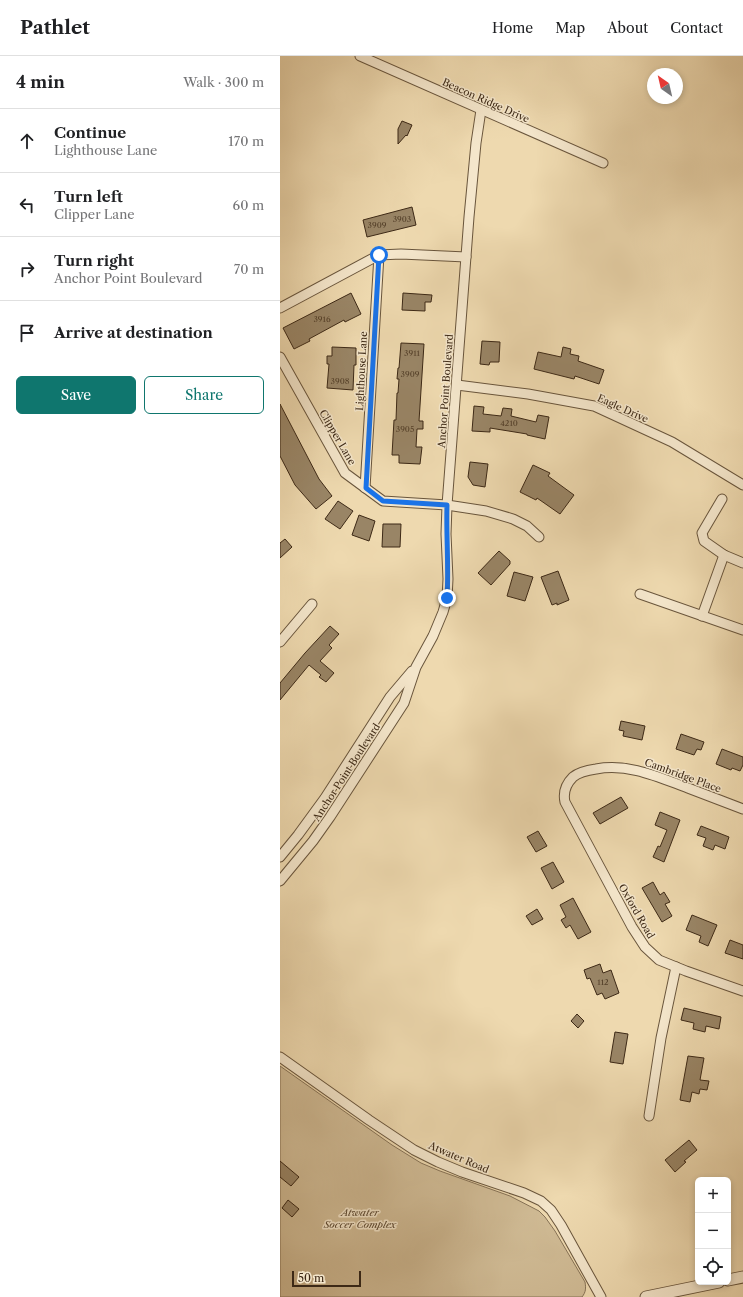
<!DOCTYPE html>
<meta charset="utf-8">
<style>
:root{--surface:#fff;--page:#f2f2f2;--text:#202124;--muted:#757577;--line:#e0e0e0;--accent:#0f766e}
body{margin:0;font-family:"Libre Caslon Text",serif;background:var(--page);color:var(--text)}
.controls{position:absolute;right:12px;bottom:12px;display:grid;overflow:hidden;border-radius:6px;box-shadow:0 2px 6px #0003}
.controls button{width:36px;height:36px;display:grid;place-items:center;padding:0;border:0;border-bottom:1px solid var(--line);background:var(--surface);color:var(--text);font:20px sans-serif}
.compass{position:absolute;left:367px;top:12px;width:36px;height:36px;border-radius:50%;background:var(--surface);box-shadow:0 2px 6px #0003;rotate:326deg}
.scale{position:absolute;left:12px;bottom:10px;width:69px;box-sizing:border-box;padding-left:4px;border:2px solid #3d2916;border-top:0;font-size:11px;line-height:14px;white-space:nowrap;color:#3d2916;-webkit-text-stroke:3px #f4e6cb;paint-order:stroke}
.stop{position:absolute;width:12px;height:12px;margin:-9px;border:3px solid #1a73e8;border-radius:50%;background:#fff}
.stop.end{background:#1a73e8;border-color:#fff;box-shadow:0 1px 4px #0008}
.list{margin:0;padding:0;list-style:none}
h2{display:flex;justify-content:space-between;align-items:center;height:52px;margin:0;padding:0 16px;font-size:17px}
h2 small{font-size:13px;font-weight:400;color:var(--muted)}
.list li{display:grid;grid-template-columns:26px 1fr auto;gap:12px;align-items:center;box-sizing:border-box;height:64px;padding:0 16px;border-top:1px solid var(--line)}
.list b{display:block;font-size:15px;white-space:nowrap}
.list p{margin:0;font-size:13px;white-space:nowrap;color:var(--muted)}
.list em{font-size:13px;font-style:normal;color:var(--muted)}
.actions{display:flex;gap:8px;padding:12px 16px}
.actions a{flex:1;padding:9px 0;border:1px solid var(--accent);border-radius:6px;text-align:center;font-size:14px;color:var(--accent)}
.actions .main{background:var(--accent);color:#fff}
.icon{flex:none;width:22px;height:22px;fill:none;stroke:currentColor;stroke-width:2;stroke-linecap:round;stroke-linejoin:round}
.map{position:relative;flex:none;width:463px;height:1241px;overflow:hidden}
header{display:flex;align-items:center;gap:24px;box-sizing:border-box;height:56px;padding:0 20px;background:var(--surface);border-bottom:1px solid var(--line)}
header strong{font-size:19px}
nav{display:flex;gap:22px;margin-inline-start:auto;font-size:14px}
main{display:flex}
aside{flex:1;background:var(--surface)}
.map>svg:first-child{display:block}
.green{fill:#d0bb95;stroke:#867256}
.building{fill:#998566;stroke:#3d2916}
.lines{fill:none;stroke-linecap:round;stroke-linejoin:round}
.minor-casing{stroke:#69553c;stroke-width:11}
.tertiary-casing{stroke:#69553c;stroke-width:13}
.minor{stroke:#f4e6cb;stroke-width:9}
.tertiary{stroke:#f4e6cb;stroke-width:11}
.route{stroke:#1a73e8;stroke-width:5}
.labels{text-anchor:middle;stroke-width:3;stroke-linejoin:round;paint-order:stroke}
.number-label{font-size:8px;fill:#54402a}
.street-label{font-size:10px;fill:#3d2916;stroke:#f4e6cb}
.park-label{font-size:10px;font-style:italic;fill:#5a462f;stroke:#f4e6cb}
</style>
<header>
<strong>Pathlet</strong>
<nav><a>Home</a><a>Map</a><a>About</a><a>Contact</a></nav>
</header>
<main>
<aside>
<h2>4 min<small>Walk · 300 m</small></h2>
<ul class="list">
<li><svg class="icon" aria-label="ahead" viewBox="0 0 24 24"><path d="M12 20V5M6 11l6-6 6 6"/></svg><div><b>Continue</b><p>Lighthouse Lane</p></div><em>170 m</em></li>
<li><svg class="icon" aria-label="left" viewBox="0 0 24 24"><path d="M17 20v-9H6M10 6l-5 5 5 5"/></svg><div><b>Turn left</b><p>Clipper Lane</p></div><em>60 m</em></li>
<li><svg class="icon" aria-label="right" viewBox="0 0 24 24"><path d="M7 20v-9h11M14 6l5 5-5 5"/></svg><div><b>Turn right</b><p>Anchor Point Boulevard</p></div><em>70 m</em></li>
<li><svg class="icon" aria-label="arrive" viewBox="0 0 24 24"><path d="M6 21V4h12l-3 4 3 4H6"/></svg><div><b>Arrive at destination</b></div></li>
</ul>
<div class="actions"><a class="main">Save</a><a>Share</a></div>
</aside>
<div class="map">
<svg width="463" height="1241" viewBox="0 0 463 1241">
<rect width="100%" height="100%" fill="#eed9af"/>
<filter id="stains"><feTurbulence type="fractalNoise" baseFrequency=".005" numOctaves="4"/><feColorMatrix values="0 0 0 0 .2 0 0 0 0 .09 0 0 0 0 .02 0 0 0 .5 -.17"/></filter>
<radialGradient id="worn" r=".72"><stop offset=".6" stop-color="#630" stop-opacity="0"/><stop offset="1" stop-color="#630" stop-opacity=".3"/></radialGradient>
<path class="green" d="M 0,1010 L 112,1089 L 141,1107 L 160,1115 L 230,1140 L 259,1155 L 265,1161 L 275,1175 L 305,1226 C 306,1232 306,1236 302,1241 L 0,1241 Z"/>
<g class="building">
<path d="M 122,65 L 132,69 L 127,80 L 126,79 L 118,88 L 118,73 Z"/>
<path d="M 132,151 L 136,169 L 87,181 L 83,164 Z"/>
<path d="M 71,237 L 81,258 L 65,266 L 64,264 L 29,283 L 30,285 L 14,293 L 3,272 Z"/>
<path d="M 123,237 L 152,239 L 151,246 L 145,246 L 145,255 L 122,254 Z"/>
<path d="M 202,285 L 220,286 L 219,306 L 210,306 L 209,309 L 200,308 Z"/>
<path d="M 121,287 L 144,288 L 139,365 L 143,365 L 143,373 L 137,373 L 136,391 L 142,391 L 140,408 L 119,407 L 119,399 L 112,399 L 114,364 L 116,364 L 117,337 L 118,337 L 119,323 L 117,323 L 118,312 L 119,312 Z"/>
<path d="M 52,291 L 76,292 L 76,309 L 74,309 L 73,334 L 47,332 L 49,308 L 47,308 L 47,300 L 52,300 Z"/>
<path d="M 283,291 L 291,293 L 290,298 L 299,300 L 298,305 L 324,314 L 319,328 L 295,320 L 294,323 L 254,313 L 258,296 L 281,301 Z"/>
<path d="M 0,348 L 39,423 L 52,440 L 36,453 L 15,429 L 0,400 Z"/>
<path d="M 194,350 L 204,351 L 203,358 L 221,360 L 223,352 L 232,353 L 231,360 L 256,366 L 258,359 L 269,361 L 265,383 L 247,379 L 247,378 L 210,372 L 210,376 L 192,375 Z"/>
<path d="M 190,406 L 208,408 L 205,431 L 193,429 L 188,421 Z"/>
<path d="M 253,409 L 270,417 L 268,420 L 294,439 L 280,458 L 257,442 L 256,444 L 240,436 Z"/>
<path d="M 58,445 L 73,455 L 60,473 L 45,463 Z"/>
<path d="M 79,459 L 95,465 L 89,485 L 72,479 Z"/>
<path d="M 103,468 L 121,468 L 120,491 L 102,491 Z"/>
<path d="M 5,483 L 12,491 L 0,502 L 0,487 Z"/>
<path d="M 219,495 L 230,505 L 230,508 L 211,529 L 198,517 Z"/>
<path d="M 278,515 L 289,544 L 277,549 L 277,547 L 272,549 L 261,521 Z"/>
<path d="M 234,516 L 253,521 L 245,545 L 227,540 Z"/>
<path d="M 50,570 L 59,578 L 49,589 L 52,592 L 40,605 L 54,617 L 46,626 L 39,621 L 41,619 L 29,609 L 0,644 L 0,627 L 25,597 Z"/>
<path d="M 341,665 L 365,670 L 362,684 L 343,680 L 344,675 L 339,674 Z"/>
<path d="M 401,678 L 424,686 L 421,694 L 417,693 L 414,699 L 396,693 Z"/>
<path d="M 442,693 L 463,701 L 463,709 L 460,715 L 452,712 L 451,714 L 436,708 Z"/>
<path d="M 341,741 L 348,752 L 320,768 L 313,757 Z"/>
<path d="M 380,756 L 400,764 L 384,806 L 373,801 L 378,790 L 380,791 L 387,774 L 375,769 Z"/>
<path d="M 421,770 L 449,781 L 445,793 L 435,789 L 433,794 L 423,790 L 426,782 L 417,779 Z"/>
<path d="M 258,775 L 267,790 L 256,796 L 247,781 Z"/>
<path d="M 273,806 L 284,826 L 272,833 L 261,812 Z"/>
<path d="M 373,826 L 380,839 L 384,836 L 390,846 L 385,848 L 392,860 L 382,866 L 362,832 Z"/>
<path d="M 293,842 L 311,876 L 298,883 L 290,869 L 286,872 L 281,864 L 286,861 L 280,849 Z"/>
<path d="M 257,853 L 263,863 L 252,869 L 246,860 Z"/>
<path d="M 412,859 L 437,869 L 428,890 L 419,886 L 421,880 L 406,874 Z"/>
<path d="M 450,884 L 463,889 L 463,903 L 445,897 Z"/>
<path d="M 320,908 L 323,917 L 331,914 L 339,937 L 325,943 L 322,937 L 317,939 L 310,922 L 307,923 L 304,914 Z"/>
<path d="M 404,952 L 441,961 L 439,973 L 426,970 L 425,976 L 413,973 L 414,967 L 401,964 Z"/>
<path d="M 297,958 L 304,965 L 298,972 L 291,965 Z"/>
<path d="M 335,976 L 348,978 L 343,1008 L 330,1006 Z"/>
<path d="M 408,1000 L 424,1002 L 420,1024 L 429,1025 L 427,1034 L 420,1033 L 419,1038 L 412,1036 L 410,1046 L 400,1044 Z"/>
<path d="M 409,1084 L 417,1094 L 404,1105 L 406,1106 L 395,1116 L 385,1104 Z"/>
<path d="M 0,1105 L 19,1121 L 11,1130 L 0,1121 Z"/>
<path d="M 8,1144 L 19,1153 L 12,1161 L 2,1152 Z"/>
</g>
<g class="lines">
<g class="minor-casing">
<g id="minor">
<path d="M 80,0 L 323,107"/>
<path d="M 0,252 L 99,199 L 121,198 L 186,201"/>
<path d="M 0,301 L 65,417 L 103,445 L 167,449 L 206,455 L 233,463 L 247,470 L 259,481"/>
<path d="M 177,329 L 248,338 L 314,350 L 392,386 L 463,429"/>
<path d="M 85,432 L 99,199"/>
<path d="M 442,443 L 422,477 L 424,485 L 444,499 L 463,507"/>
<path d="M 360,538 L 463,574"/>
<path d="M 422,560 L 444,499"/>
<path d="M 0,586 L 32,548"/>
<path d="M 463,753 C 445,746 426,739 408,732 C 378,721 349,707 316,713 C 309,714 299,716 293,721 C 286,728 283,737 285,746 L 352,871 L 365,891 L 379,904 L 406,915 L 463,935"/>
<path d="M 0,801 L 18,779 L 45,742 L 110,641 L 132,615"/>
<path d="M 0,825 L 33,785 L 50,761 L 124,647 L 136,611 L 153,580 L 163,556 L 167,542 L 168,523 L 166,478 L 167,449 L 189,161 L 196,87 L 201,54"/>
<path d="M 0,1001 L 89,1064 L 134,1094 L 158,1106 L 182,1116 L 244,1137 L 261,1145 L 271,1154 L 281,1169 L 321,1241"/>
<path d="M 369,1060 L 381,982 L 396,911"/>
</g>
</g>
<g class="tertiary-casing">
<g id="tertiary">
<path d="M 448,1224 L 463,1221"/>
<path d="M 366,1241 L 439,1226"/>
</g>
</g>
<use href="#minor" class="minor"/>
<use href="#tertiary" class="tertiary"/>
</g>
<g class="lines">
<path class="route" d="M 99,199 L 86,432 L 103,445 L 167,449 C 166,480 169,511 167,542"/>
</g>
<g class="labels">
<g class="number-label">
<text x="122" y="166">3903</text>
<text x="97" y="172">3909</text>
<text x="42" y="266">3916</text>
<text x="132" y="300">3911</text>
<text x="130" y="321">3909</text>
<text x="60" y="328">3908</text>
<text x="229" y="370">4210</text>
<text x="125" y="376">3905</text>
<text x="323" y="929">112</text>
</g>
<g class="street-label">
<text transform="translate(206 44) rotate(24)" y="4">Beacon Ridge Drive</text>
<text transform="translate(81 315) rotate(-87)" y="4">Lighthouse Lane</text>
<text transform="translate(165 335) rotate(-86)" y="4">Anchor Point Boulevard</text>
<text transform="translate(343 352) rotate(24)" y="4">Eagle Drive</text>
<text transform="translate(58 381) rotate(60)" y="4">Clipper Lane</text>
<text transform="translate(66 716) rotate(-57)" y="4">Anchor Point Boulevard</text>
<text transform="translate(403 719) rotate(20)" y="4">Cambridge Place</text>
<text transform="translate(357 855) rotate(60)" y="4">Oxford Road</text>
<text transform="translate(179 1101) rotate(23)" y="4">Atwater Road</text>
</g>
<g class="park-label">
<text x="80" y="1160">Atwater<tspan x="80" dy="12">Soccer Complex</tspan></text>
</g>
</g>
<rect width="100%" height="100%" filter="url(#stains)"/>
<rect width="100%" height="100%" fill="url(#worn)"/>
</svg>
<div class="controls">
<button>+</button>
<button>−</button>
<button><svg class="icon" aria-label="locate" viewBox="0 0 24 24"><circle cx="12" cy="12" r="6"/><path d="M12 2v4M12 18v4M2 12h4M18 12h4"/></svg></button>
</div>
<svg class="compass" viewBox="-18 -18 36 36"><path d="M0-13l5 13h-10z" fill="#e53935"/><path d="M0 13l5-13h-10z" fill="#757577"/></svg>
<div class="scale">50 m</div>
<div class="stop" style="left:99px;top:199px"></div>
<div class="stop end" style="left:167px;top:542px"></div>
</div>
</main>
